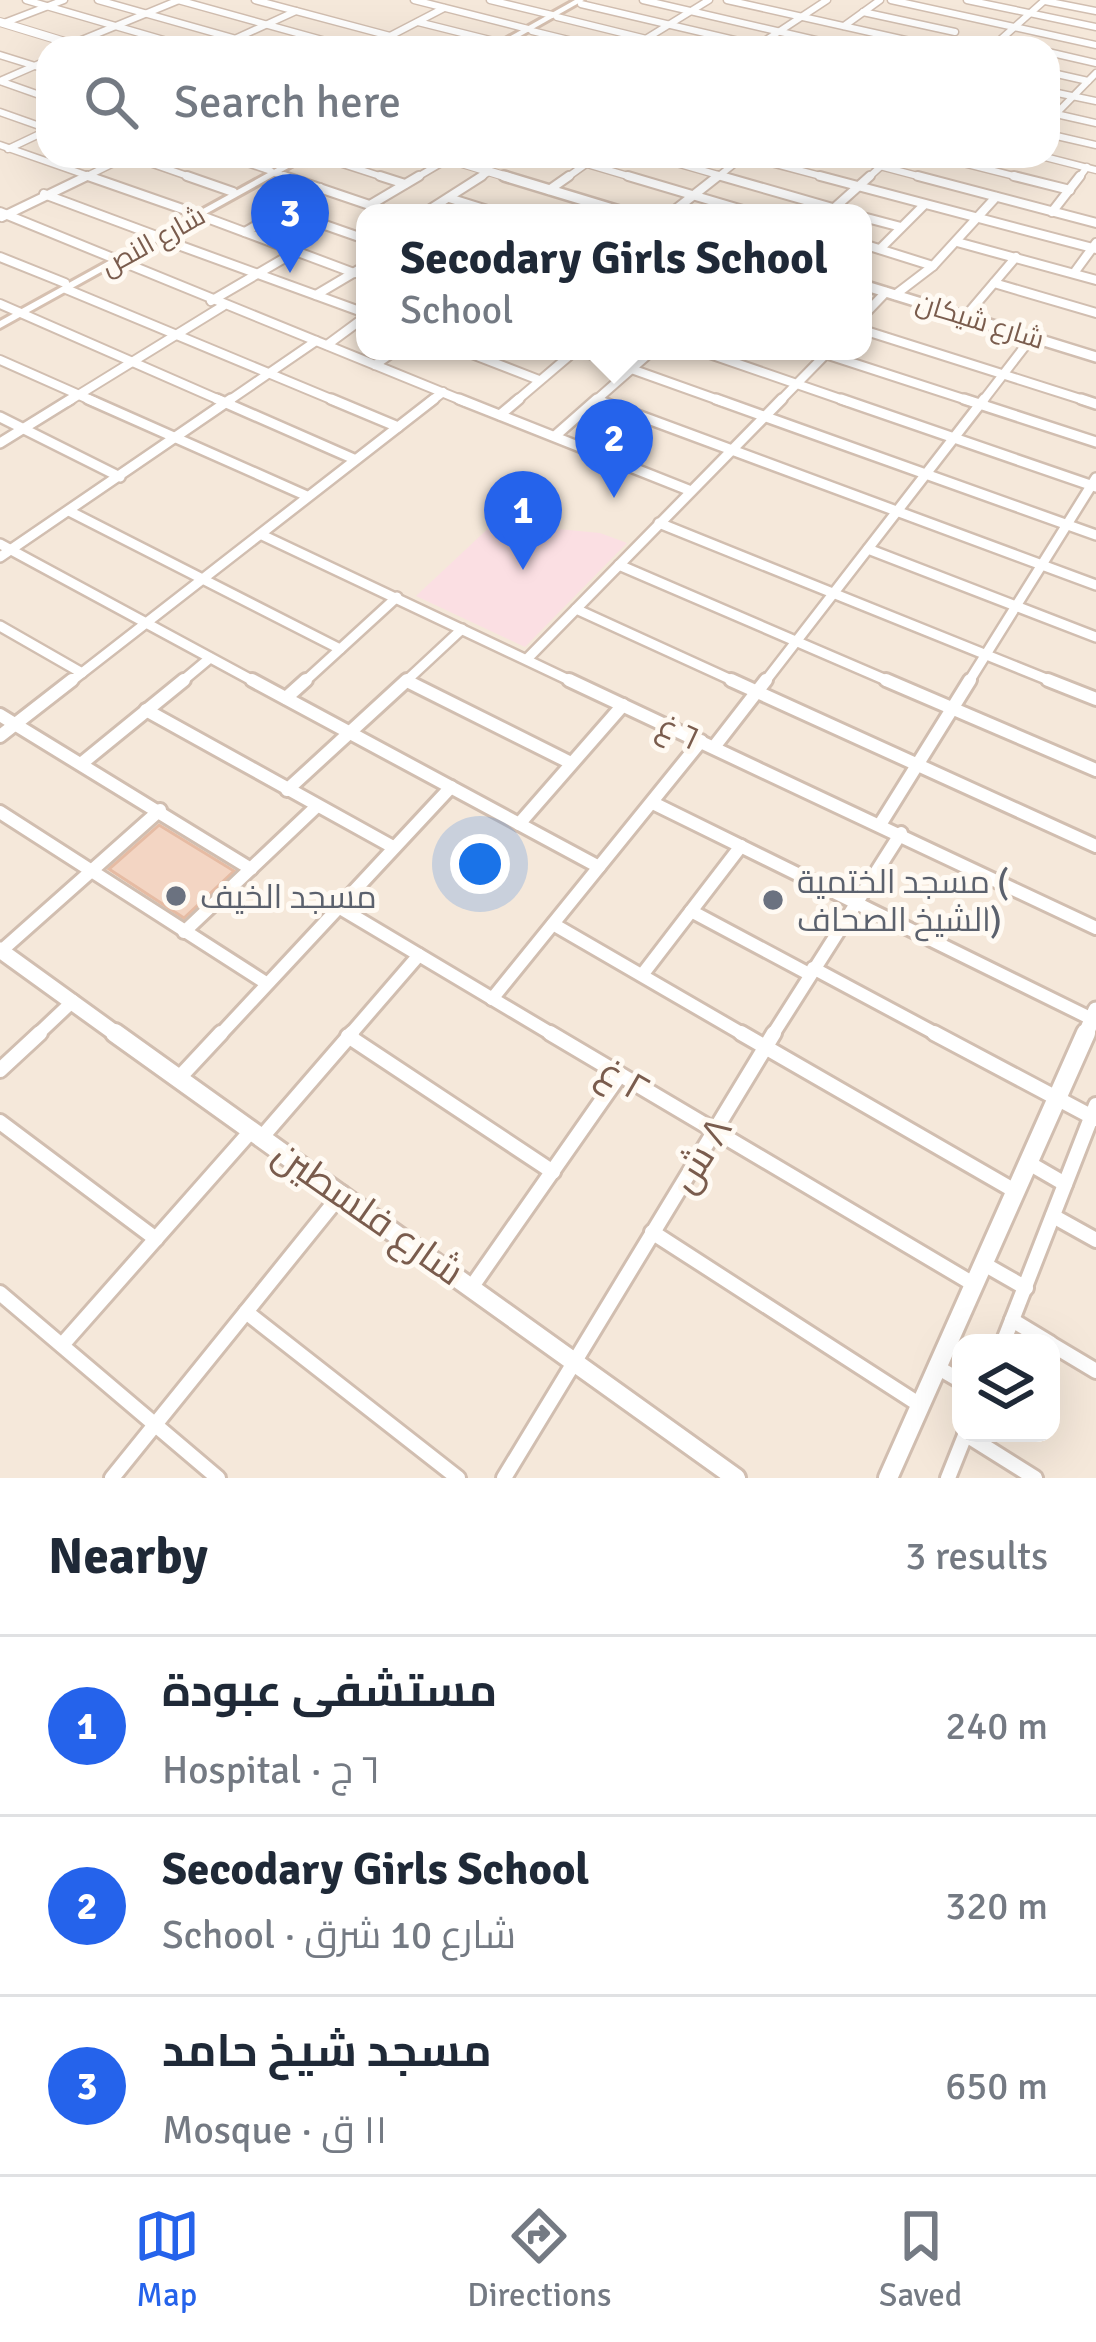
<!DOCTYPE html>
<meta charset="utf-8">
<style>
:root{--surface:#fff;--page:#f2f2f3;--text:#1f2937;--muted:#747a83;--line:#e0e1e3;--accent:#2563eb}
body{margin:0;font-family:Signika,Cairo,sans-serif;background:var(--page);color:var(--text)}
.controls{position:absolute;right:36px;bottom:36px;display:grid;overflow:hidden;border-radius:24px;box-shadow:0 12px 48px #0002}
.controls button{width:108px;height:108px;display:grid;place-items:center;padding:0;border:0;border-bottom:3px solid var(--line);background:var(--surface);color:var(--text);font:60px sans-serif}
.you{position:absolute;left:480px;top:864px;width:42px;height:42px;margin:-30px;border:9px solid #fff;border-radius:50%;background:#1a73e8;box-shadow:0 0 0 18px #1a73e833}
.badge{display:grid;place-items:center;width:78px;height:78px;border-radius:50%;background:var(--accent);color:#fff;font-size:39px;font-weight:700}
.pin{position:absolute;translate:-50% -99px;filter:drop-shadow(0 3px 6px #0008)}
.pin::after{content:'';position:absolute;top:63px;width:42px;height:36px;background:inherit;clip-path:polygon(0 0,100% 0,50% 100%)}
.popup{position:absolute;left:356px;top:204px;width:516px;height:156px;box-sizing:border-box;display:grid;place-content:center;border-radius:24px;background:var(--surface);filter:drop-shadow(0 3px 9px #0005);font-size:39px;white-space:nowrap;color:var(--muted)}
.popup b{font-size:45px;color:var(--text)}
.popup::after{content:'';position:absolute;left:50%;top:100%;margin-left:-24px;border:24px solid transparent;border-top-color:var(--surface)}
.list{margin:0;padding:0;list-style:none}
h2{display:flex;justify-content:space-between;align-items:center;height:156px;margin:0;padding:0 48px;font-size:51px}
h2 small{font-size:39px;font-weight:400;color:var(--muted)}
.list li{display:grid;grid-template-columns:78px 1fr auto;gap:36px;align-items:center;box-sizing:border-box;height:180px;padding:0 48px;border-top:3px solid var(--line)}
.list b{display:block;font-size:45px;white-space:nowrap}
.list p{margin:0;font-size:39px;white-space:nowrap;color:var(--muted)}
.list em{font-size:39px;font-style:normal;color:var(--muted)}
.icon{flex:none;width:66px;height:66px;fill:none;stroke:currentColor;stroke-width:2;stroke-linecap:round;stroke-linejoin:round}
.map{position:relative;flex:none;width:1096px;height:1478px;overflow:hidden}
.search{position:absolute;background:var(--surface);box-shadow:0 12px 48px #0002;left:36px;right:36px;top:36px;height:132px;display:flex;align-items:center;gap:30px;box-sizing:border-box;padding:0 42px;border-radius:36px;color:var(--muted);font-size:45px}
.sheet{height:696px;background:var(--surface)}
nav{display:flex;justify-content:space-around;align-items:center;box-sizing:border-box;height:168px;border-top:3px solid var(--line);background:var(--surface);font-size:33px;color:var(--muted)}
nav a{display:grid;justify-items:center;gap:6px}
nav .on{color:var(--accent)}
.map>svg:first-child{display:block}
.residential{fill:#f5e8da;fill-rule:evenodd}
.medical{fill:#fbdfe3}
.building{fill:#f3d5c3;stroke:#e6bba3;stroke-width:3}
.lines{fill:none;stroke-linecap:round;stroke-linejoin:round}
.minor-far4-casing{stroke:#d1beb0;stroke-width:9}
.minor-far3-casing{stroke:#d1beb0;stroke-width:12}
.minor-far2-casing{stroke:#d1beb0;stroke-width:14}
.minor-far1-casing{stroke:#d1beb0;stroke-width:18}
.minor-casing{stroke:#d1beb0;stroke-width:20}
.tertiary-far3-casing{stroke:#d1beb0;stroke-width:10}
.tertiary-far2-casing{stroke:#d1beb0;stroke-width:14}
.tertiary-far1-casing{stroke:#d1beb0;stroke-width:21}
.tertiary-casing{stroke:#d1beb0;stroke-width:24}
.secondary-casing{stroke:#d6c0b0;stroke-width:6}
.minor-far4{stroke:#fff;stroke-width:6}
.minor-far3{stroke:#fff;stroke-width:8}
.minor-far2{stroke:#fff;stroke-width:9}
.minor-far1{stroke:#fff;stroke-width:12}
.minor{stroke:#fff;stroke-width:14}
.tertiary-far3{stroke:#fff;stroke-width:8}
.tertiary-far2{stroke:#fff;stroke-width:9}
.tertiary-far1{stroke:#fff;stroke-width:15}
.tertiary{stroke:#fff;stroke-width:18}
.secondary{fill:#fff;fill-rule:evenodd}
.worship-dot{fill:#6b7280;stroke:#fffaf3;stroke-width:4.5}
.labels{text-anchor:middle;stroke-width:10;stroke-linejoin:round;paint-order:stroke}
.far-street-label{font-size:27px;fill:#7a5c4d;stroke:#fffaf3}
.street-label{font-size:33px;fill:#7a5c4d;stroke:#fffaf3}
.worship-label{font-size:33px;fill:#5b616d;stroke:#fffaf3;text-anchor:start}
.near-street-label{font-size:39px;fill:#7a5c4d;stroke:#fffaf3}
</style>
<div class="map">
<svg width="1096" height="1478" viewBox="0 0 1096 1478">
<rect width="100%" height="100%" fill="#fdf6ec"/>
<path class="residential" d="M 0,0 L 1096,0 L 1096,1478 L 0,1478 ZM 48,48 L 1048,48 L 1048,156 L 48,156 ZM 365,213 L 863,213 L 863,351 L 365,351 ZM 961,1343 L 1051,1343 L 1051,1433 L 961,1433 Z"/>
<path class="medical" d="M 494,523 L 600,533 L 627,543 L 525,647 L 416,596 Z"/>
<path class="building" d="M 159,825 L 234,871 L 184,918 L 109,869 Z"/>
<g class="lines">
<g class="minor-far4-casing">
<g id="minor-far4">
<path d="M 26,0 L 191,48"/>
<path d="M 98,0 L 268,48"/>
<path d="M 178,0 L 351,48"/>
<path d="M 255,0 L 390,36"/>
<path d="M 414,0 L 528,29"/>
<path d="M 490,0 L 552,15"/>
<path d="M 643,0 L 850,48"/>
<path d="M 727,0 L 941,48"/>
<path d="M 891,0 L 1096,45"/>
<path d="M 967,0 L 1096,27"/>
<path d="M 1045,1 L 1096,11"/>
<path d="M 581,4 L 769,48"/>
<path d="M 863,12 L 955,32"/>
<path d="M 557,17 L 683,48"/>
<path d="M 418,22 L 502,43"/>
<path d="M 4,23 L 64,0"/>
<path d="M 844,26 L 880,0"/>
<path d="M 532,31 L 601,48"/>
<path d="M 999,41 L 1029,48"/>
<path d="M 72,44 L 179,0"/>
<path d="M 508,44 L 521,48"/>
<path d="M 215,48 L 296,11"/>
<path d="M 367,48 L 444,8"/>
<path d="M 631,48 L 709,0"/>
<path d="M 754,48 L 827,0"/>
<path d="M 991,48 L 1045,0"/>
<path d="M 1048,52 L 1096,63"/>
<path d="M 0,55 L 48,70"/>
<path d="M 1048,72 L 1088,81"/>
<path d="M 0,81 L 48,60"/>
<path d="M 0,81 L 48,98"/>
<path d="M 1048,91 L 1096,101"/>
<path d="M 0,112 L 48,129"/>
<path d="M 1056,114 L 1096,123"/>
<path d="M 1048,122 L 1096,73"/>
<path d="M 1048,134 L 1096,145"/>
<path d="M 0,145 L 97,179"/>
<path d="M 8,149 L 48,130"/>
<path d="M 130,156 L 196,179"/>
<path d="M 227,156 L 271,171"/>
<path d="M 318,156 L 389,179"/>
<path d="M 560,156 L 638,179"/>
<path d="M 652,156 L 732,179"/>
<path d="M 745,156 L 832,179"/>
<path d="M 842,156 L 929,179"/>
<path d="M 1041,156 L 1096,170"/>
<path d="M 951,160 L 1026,179"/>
<path d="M 275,173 L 293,179"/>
<path d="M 81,179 L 128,156"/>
<path d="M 414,179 L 453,156"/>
<path d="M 478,179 L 490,171"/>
<path d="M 565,179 L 597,156"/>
<path d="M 715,179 L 744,156"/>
<path d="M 867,179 L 892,156"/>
<path d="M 1078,179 L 1087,167"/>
</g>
</g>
<g class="minor-far3-casing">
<g id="minor-far3">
<path d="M 88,176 L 194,213"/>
<path d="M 187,176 L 233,192"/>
<path d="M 284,176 L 393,213"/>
<path d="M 380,176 L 405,184"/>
<path d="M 628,176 L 753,213"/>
<path d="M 721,176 L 850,213"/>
<path d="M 820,176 L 1096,249"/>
<path d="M 918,176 L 1096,223"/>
<path d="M 1014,176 L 1070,190"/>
<path d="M 549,190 L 569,176"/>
<path d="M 44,194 L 154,235"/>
<path d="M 449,198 L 497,213"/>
<path d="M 370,205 L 419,176"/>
<path d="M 282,210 L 365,239"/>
<path d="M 832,210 L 870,176"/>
<path d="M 0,212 L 466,402"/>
<path d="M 1052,212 L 1080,176"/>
<path d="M 424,213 L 482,176"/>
<path d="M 671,213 L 718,176"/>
<path d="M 199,215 L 354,273"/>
<path d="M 2,217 L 87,176"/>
<path d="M 863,217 L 901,227"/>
<path d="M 245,232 L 320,188"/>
<path d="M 159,238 L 365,313"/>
<path d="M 957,242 L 1096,280"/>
<path d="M 863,244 L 933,266"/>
<path d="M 880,249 L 923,206"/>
<path d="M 0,257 L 65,283"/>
<path d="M 1074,273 L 1096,243"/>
<path d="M 994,283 L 1096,313"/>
<path d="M 66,289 L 338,402"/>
<path d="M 316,295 L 365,266"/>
<path d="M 895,295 L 933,266 L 996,197"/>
<path d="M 211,301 L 295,252"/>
<path d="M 0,304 L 224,402"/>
<path d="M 863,316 L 886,292"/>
<path d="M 965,317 L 1016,257"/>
<path d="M 863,330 L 1090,402"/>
<path d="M 327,345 L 365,317"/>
<path d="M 464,351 L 539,380"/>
<path d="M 581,351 L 724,402"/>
<path d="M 701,351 L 849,402"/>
<path d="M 816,351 L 973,402"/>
<path d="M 0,360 L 95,402"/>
<path d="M 375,365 L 395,351"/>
<path d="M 597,400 L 603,402"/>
<path d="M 67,402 L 223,306"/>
<path d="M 227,402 L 316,341"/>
<path d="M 430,402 L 443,392"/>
<path d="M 515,402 L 575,351"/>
<path d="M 594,402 L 652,351"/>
<path d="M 779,402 L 829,351"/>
<path d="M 982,402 L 1032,337"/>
</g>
</g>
<g class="minor-far2-casing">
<g id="minor-far2">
<path d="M 88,399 L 307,496"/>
<path d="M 217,399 L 354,459"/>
<path d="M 331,399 L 398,427"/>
<path d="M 459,399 L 691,491"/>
<path d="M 716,399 L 1096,535"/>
<path d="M 841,399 L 1096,487"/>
<path d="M 964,399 L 1096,442"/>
<path d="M 1081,399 L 1096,404"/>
<path d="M 597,400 L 1096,585"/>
<path d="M 500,415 L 519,399"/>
<path d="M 0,417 L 120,477"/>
<path d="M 555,436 L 597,399"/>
<path d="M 0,443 L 71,399"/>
<path d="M 69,511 L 340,649"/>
<path d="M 659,523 L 1056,683"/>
<path d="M 262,535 L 575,683"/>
<path d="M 0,544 L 257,683"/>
<path d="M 868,549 L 1096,637"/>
<path d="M 0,557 L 231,399"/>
<path d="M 619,565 L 893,683"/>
<path d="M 576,609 L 738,683"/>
<path d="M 0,626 L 82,673"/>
<path d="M 527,659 L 782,399"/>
<path d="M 69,683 L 434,399"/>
<path d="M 180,683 L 210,658"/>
<path d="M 303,683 L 397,597"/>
<path d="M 404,683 L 462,629"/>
<path d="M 764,683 L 984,399"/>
<path d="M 968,683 L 1096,478"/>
</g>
</g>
<g class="minor-far1-casing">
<g id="minor-far1">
<path d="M 252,680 L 599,867"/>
<path d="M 569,680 L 1096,928"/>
<path d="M 731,680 L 1096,846"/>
<path d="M 886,680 L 1096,770"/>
<path d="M 1048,680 L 1096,699"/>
<path d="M 407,681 L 571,763"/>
<path d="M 286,698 L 306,680"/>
<path d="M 146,710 L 393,847"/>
<path d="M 0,715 L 251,869"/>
<path d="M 0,736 L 72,680"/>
<path d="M 714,747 L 766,680"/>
<path d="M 81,764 L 184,680"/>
<path d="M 287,790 L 407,680"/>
<path d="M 653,803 L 1096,1021"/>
<path d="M 0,812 L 266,983"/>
<path d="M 881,823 L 970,680"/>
<path d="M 519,824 L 623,705"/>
<path d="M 337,906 L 555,1036"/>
<path d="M 691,911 L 809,974"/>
<path d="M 553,924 L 746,1036"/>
<path d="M 184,932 L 316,807"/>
<path d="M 0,952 L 160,810"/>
<path d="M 813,968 L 940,1036"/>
<path d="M 642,975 L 741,846"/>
<path d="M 492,999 L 701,741"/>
<path d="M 36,1036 L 73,1001"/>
<path d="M 219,1036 L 451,787"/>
<path d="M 349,1036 L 419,955"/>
<path d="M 772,1036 L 901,833"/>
</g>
</g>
<g class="minor-casing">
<g id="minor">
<path d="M 550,1033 L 975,1285"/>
<path d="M 741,1033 L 1015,1191"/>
<path d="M 934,1033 L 1096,1119"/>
<path d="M 348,1036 L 553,1172"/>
<path d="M 0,1070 L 40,1033"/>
<path d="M 179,1078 L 221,1033"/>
<path d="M 0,1122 L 156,1239"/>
<path d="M 262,1137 L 352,1033"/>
<path d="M 1027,1162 L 1065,1184"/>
<path d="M 1053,1216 L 1096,1240"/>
<path d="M 652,1232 L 920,1405"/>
<path d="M 984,1264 L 1026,1288"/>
<path d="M 473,1285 L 619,1076"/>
<path d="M 0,1293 L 218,1478"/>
<path d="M 246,1312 L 458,1478"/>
<path d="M 1012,1320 L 1050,1343"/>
<path d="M 1003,1343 L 1096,1105"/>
<path d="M 1051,1344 L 1096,1371"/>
<path d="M 62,1345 L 252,1130"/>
<path d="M 937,1367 L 961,1381"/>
<path d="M 965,1434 L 1035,1478"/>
<path d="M 112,1478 L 342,1193"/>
<path d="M 504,1478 L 774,1033"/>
<path d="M 948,1478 L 966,1433"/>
</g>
</g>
<g class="tertiary-far3-casing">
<g id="tertiary-far3">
<path d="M 0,22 L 85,48"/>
<path d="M 438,156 L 514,179"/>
</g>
</g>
<g class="tertiary-far2-casing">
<g id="tertiary-far2">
<path d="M 504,176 L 626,213"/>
<path d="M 863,285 L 1096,357"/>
</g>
</g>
<g class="tertiary-far1-casing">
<g id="tertiary-far1">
<path d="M 0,950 L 119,1036"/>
<path d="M 1085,1036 L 1096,1010"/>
</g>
</g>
<g class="tertiary-casing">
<g id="tertiary">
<path d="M 115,1033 L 736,1478"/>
<path d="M 888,1478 L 1086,1033"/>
</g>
</g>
<g class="secondary-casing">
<g id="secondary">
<path d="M 575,0 L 584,0 L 499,48 L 489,48 Z"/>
<path d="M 299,156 L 310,156 L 0,328 L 0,321 Z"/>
</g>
</g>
<use href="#minor-far4" class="minor-far4"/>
<use href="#minor-far3" class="minor-far3"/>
<use href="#minor-far2" class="minor-far2"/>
<use href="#minor-far1" class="minor-far1"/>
<use href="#minor" class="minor"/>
<use href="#tertiary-far3" class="tertiary-far3"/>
<use href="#tertiary-far2" class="tertiary-far2"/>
<use href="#tertiary-far1" class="tertiary-far1"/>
<use href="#tertiary" class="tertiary"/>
<use href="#secondary" class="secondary"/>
</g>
<g class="worship-dot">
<circle cx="176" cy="896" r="12"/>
<circle cx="773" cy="900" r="12"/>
</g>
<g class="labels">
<g class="far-street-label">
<text transform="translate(153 241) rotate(-29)" y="9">شارع النص</text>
<text transform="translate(980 321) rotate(17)" y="9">شارع شيكان</text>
</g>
<g class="street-label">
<text transform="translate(679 731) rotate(25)" y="12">٦ غ</text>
</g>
<g class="worship-label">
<text x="797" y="893">مسجد الختمية (<tspan x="797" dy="38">الشيخ الصحاف)</tspan></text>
<text x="200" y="908">مسجد الخيف</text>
</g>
<g class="near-street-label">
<text transform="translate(624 1079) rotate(30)" y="14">٢ غ</text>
<text transform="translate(700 1154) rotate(-58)" y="14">٨ ش</text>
<text transform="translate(369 1212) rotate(35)" y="14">شارع فلسطين</text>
</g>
</g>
</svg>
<div class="controls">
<button><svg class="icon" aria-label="layers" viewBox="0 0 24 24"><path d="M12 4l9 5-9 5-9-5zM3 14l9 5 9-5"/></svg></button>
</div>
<div class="you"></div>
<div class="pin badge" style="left:523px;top:570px">1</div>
<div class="pin badge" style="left:614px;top:498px">2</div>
<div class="popup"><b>Secodary Girls School</b>School</div>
<div class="pin badge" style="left:290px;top:273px">3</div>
<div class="search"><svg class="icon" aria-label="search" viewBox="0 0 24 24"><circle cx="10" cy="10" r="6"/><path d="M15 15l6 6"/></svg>Search here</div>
</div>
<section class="sheet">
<h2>Nearby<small>3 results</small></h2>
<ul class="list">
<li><span class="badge">1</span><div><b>مستشفى عبودة</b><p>Hospital · ٦ ج</p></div><em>240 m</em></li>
<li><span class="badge">2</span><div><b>Secodary Girls School</b><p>School · شارع 10 شرق</p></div><em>320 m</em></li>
<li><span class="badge">3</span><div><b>مسجد شيخ حامد</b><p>Mosque · ١١ ق</p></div><em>650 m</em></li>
</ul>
</section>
<nav>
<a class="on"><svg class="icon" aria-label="map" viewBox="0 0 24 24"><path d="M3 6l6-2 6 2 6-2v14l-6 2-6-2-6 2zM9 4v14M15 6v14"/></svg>Map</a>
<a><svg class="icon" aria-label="directions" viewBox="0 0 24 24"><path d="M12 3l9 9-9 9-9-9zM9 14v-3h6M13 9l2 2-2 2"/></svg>Directions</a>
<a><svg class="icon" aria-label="saved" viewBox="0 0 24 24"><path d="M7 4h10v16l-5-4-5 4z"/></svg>Saved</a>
</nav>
